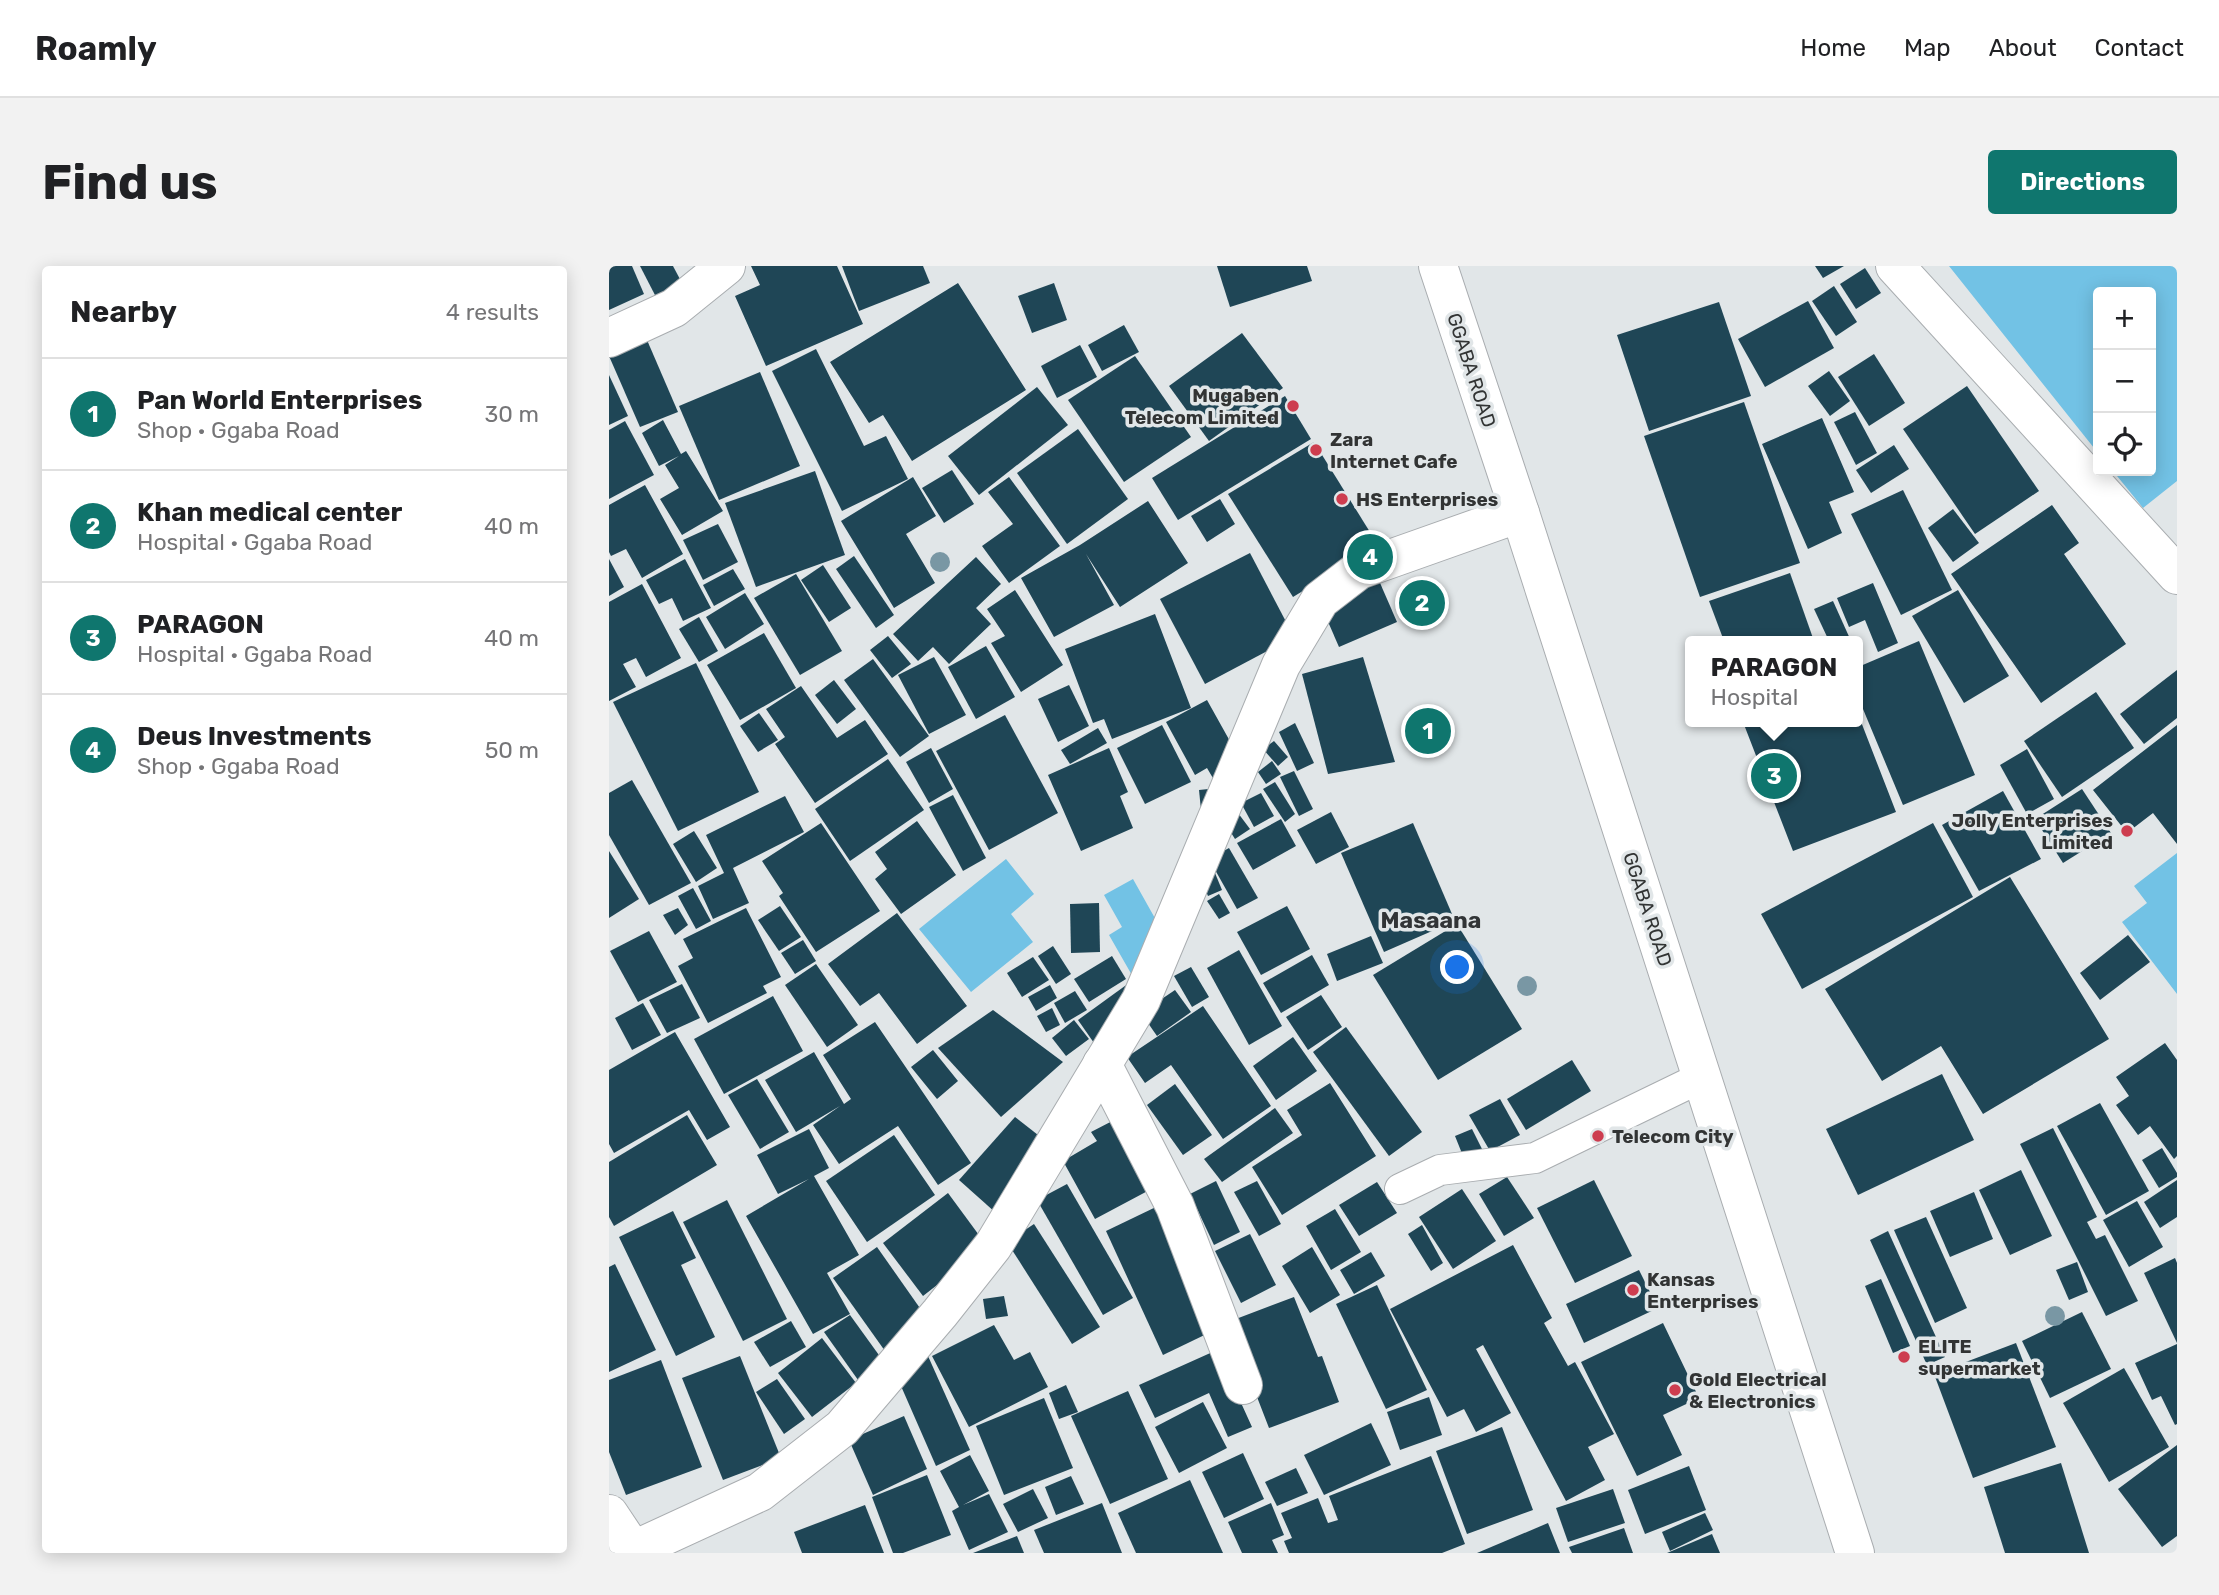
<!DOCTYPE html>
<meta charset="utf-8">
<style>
:root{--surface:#fff;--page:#f2f2f2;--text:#202124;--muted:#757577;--line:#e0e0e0;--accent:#0f766e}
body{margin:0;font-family:Rubik,sans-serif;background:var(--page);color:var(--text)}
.controls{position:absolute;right:21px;top:21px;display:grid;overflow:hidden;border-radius:7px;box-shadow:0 4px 18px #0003}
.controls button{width:63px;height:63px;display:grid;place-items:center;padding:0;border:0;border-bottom:2px solid var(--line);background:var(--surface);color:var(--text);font:35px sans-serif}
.you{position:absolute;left:849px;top:702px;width:24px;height:24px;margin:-18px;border:5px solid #fff;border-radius:50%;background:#1a73e8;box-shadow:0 0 0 10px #1a73e833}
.badge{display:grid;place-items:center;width:46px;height:46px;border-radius:50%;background:var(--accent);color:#fff;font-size:23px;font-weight:700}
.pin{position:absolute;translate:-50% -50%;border:4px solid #fff;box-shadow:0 2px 7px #0006}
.popup{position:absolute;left:1076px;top:370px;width:178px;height:91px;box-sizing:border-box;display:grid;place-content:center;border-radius:7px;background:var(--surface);filter:drop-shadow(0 2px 5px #0005);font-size:23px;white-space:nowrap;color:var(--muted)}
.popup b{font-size:26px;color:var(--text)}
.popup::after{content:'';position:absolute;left:50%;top:100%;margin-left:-14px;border:14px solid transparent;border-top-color:var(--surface)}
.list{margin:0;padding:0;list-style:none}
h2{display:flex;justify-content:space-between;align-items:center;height:91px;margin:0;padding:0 28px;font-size:30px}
h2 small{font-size:23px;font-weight:400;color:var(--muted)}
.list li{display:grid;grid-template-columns:46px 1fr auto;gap:21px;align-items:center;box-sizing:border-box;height:112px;padding:0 28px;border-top:2px solid var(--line)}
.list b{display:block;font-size:26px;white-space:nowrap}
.list p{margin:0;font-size:23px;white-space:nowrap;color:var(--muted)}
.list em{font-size:23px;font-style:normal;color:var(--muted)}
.icon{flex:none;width:38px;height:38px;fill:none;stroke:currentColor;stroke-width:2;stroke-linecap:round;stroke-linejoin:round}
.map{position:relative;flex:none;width:1568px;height:1287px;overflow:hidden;border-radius:7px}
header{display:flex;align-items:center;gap:42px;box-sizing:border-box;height:98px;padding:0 35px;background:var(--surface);border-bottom:2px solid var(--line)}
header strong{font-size:33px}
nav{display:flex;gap:38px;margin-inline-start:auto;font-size:24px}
.intro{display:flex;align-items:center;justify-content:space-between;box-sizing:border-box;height:168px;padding:0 42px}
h1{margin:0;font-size:49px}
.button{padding:18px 32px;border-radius:7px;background:var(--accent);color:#fff;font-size:24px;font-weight:700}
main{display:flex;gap:42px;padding:0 42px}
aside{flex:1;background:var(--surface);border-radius:7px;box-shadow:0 4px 18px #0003}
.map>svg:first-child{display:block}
.green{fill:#72c2e5}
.building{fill:#1f4656}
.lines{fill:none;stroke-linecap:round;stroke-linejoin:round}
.lane-casing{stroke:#a9adb0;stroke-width:32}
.street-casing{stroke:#a9adb0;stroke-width:40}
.secondary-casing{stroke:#a9adb0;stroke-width:40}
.lane{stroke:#fff;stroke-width:30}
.street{stroke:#fff;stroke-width:38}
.secondary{stroke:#fff;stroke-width:38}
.tree{fill:#7997a4}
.poi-dot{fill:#cd3d4f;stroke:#e1e6e8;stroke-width:2.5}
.labels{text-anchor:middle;stroke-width:7;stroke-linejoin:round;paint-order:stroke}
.street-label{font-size:19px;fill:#323434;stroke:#e1e6e8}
.poi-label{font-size:19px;font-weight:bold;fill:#323434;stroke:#e1e6e8;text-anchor:start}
.quarter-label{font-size:23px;font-weight:bold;fill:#313436;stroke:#e1e6e8}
</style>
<header>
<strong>Roamly</strong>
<nav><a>Home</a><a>Map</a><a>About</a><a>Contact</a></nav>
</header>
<div class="intro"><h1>Find us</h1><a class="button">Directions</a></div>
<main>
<aside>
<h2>Nearby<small>4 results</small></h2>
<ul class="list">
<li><span class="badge">1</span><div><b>Pan World Enterprises</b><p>Shop · Ggaba Road</p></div><em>30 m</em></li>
<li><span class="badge">2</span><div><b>Khan medical center</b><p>Hospital · Ggaba Road</p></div><em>40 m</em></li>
<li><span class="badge">3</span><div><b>PARAGON</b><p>Hospital · Ggaba Road</p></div><em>40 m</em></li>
<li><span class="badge">4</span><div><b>Deus Investments</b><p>Shop · Ggaba Road</p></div><em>50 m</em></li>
</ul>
</aside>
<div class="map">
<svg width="1568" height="1287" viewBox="0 0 1568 1287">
<rect width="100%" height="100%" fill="#e1e6e8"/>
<g class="green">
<path d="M 1340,0 L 1568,0 L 1568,215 L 1534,242 L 1504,205 L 1542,205 L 1542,26 L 1489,26 L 1489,187 Z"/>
<path d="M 1568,587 L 1568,728 L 1513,656 L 1538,637 L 1525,620 Z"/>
<path d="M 397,593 L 425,628 L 402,648 L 424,676 L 362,726 L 310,663 Z"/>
<path d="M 524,613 L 566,688 L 524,711 L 500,669 L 513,661 L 495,629 Z"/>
</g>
<g class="building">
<path d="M 0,0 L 23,0 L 35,28 L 0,44 Z"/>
<path d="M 31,0 L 64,0 L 73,17 L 47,31 Z"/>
<path d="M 142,0 L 228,0 L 254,58 L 157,100 L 126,30 L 151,19 Z"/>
<path d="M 233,0 L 314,0 L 321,17 L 250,45 Z"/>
<path d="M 608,0 L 698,0 L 703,15 L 621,41 Z"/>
<path d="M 1206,0 L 1235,0 L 1214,12 Z"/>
<path d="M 1256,2 L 1272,27 L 1247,43 L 1231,18 Z"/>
<path d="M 349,17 L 417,124 L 303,195 L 274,149 L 260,157 L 221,96 Z"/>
<path d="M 445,17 L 458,54 L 423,67 L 409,30 Z"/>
<path d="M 1225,20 L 1248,56 L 1227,70 L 1203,35 Z"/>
<path d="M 1199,35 L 1225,82 L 1156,121 L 1129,73 Z"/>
<path d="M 1110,36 L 1142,130 L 1040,165 L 1008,69 Z"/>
<path d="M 515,59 L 530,86 L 493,105 L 479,79 Z"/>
<path d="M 633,67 L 674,122 L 600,175 L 560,120 Z"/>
<path d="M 38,74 L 69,146 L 31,161 L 0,90 Z"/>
<path d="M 471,79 L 488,111 L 448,132 L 432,100 Z"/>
<path d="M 207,83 L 255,180 L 277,170 L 299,213 L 233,245 L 163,105 Z"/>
<path d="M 1265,88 L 1296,137 L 1260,160 L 1229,111 Z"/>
<path d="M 526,90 L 582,171 L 515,216 L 459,134 Z"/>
<path d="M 1220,105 L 1241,135 L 1221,150 L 1199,120 Z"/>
<path d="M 151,106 L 191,200 L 110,234 L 70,140 Z"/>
<path d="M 0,109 L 19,150 L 0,159 Z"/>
<path d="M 1358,120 L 1430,225 L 1366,268 L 1294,163 Z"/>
<path d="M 428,121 L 459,159 L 370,229 L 339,190 Z"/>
<path d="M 676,130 L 702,173 L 569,254 L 543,212 Z"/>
<path d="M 1135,136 L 1191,297 L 1091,331 L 1035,170 Z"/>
<path d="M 1246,146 L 1268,187 L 1247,199 L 1225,156 Z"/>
<path d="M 1213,152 L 1245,226 L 1220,236 L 1233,267 L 1199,283 L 1153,178 Z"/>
<path d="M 54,154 L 72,188 L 77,185 L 114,245 L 73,269 L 51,233 L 70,222 L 56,199 L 70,190 L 50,200 L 33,167 Z"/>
<path d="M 16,155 L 45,209 L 0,233 L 0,164 Z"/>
<path d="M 469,163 L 519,233 L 458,278 L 408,207 Z"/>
<path d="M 705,176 L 769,279 L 684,331 L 619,228 Z"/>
<path d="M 1285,179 L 1300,203 L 1262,227 L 1247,204 Z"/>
<path d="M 343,204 L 365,238 L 335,257 L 313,222 Z"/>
<path d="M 206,205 L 236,289 L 147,321 L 116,237 Z"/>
<path d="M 304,211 L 327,250 L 297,268 L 326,317 L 285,342 L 232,255 Z"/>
<path d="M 400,211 L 451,280 L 400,317 L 373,280 L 404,258 L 379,226 Z"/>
<path d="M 36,219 L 74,288 L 33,312 L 17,283 L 2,290 L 0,286 L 0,239 Z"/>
<path d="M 1294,224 L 1343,324 L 1292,349 L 1242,248 Z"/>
<path d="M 611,233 L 626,258 L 598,276 L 582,250 Z"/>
<path d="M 539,235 L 579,297 L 511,341 L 477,288 L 505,339 L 445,371 L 412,312 L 471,279 Z"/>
<path d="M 1443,239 L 1470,277 L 1455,288 L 1517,378 L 1432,437 L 1342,308 Z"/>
<path d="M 1344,243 L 1370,277 L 1344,296 L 1319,262 Z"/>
<path d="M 109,258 L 129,296 L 94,314 L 74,274 Z"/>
<path d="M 641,287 L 685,371 L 596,418 L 551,333 Z"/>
<path d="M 245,290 L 285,349 L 267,362 L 227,303 Z"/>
<path d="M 367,291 L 392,318 L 367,342 L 382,358 L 340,398 L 324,381 L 309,395 L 284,368 Z"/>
<path d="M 0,293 L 15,321 L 0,330 Z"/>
<path d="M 76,293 L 102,342 L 74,355 L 63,332 L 50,338 L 37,314 Z"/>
<path d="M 214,299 L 242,342 L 220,356 L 192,314 Z"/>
<path d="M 124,303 L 136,323 L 105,340 L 94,319 Z"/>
<path d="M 1181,307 L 1205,375 L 1115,375 L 1100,335 Z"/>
<path d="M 187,308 L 233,385 L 191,409 L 145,332 Z"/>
<path d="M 768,310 L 788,356 L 730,381 L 710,335 Z"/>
<path d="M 1264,317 L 1289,377 L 1269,386 L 1256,354 L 1240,361 L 1228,332 Z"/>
<path d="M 33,318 L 72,392 L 37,411 L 27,392 L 14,398 L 27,421 L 0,435 L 0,336 Z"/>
<path d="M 406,324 L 454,399 L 412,426 L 382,377 L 396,370 L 378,343 Z"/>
<path d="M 1349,324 L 1400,410 L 1355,437 L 1303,350 Z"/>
<path d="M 136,327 L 155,358 L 116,383 L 97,351 Z"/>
<path d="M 1224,335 L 1242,375 L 1220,375 L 1205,343 Z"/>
<path d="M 546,348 L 582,442 L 503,473 L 495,453 L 484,457 L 456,383 Z"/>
<path d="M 90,351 L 109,385 L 90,396 L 70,363 Z"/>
<path d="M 155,367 L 187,422 L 131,454 L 98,399 Z"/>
<path d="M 279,370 L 302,398 L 283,412 L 261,384 Z"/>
<path d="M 1310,375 L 1366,509 L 1294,539 L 1249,431 L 1249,401 Z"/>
<path d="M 377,380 L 406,431 L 367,453 L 339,401 Z"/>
<path d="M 325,391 L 357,449 L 320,468 L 289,409 Z"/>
<path d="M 754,391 L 786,496 L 719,508 L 693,408 Z"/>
<path d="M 264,393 L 320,470 L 291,491 L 235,414 Z"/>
<path d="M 87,397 L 150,526 L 69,565 L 4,436 Z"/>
<path d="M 1568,404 L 1568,452 L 1535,478 L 1511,448 Z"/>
<path d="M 225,414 L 247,443 L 228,458 L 206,429 Z"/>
<path d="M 460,419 L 480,460 L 449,476 L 429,433 Z"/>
<path d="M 192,420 L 228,472 L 256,454 L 279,488 L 206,537 L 166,478 L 176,471 L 157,443 Z"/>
<path d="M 1487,426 L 1525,482 L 1453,531 L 1415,475 Z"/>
<path d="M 598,434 L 627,486 L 608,519 L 598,502 L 586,509 L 557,456 Z"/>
<path d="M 150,447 L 169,474 L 149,486 L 131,460 Z"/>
<path d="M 1249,448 L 1287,546 L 1184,585 L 1134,456 L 1249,456 Z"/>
<path d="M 396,449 L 449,547 L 380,584 L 327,485 Z"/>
<path d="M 686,457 L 705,497 L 688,505 L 670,466 Z"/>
<path d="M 553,459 L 582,516 L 536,538 L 508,482 Z"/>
<path d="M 1568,459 L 1568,578 L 1544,547 L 1518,567 L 1484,524 Z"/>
<path d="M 489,462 L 498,477 L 461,498 L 452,484 Z"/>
<path d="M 665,475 L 679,491 L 669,500 L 654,483 Z"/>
<path d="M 322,482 L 344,523 L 320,537 L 297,496 Z"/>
<path d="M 500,482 L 519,526 L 511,530 L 524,562 L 472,585 L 439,509 Z"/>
<path d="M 1418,483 L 1445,533 L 1418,548 L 1391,499 Z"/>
<path d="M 279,493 L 315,544 L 241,595 L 206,543 Z"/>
<path d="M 663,495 L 672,508 L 657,518 L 649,506 Z"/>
<path d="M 685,505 L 704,543 L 690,550 L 671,511 Z"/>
<path d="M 23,514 L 82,617 L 40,639 L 0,569 L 0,527 Z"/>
<path d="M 666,516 L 686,548 L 676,556 L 654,523 Z"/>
<path d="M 609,522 L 592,544 L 590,524 Z"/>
<path d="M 1473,523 L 1502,567 L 1454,597 L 1426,553 Z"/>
<path d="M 1394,525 L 1432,593 L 1370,625 L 1333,559 Z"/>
<path d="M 652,527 L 665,550 L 645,561 L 632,537 Z"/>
<path d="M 344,529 L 377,592 L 354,605 L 320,541 Z"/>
<path d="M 176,530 L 195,566 L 124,602 L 140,637 L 104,653 L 89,620 L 115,607 L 97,569 Z"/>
<path d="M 722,546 L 740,581 L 707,598 L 688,564 Z"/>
<path d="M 629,547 L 641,563 L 626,573 L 616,557 Z"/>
<path d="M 672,553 L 687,580 L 644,604 L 628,577 Z"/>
<path d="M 308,555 L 347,609 L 292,648 L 266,613 L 278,603 L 266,586 Z"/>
<path d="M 212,557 L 271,645 L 207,686 L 170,630 L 174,627 L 153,595 Z"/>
<path d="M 804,557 L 846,655 L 775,686 L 732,587 Z"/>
<path d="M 1324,557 L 1364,631 L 1193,723 L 1152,648 Z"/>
<path d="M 85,565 L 108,602 L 87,616 L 64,578 Z"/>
<path d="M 620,582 L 649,632 L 628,643 L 600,593 Z"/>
<path d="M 0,585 L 30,633 L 0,652 Z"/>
<path d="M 606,607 L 613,624 L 599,630 L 592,613 Z"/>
<path d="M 1401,611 L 1500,773 L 1374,848 L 1332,780 L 1273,815 L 1216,723 Z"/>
<path d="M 84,622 L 102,655 L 87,663 L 69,630 Z"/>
<path d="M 610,628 L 621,647 L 610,653 L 598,635 Z"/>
<path d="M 490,637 L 491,686 L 462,687 L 461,638 Z"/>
<path d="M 171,640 L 192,671 L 170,685 L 149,654 Z"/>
<path d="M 678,640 L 701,683 L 652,709 L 628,666 Z"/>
<path d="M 69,642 L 79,659 L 66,669 L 54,649 Z"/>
<path d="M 137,642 L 172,711 L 154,720 L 158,727 L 99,757 L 69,700 L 84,692 L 74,673 Z"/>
<path d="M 288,647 L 358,740 L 308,778 L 270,727 L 251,740 L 219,698 Z"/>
<path d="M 848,658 L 913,763 L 829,814 L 764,709 Z"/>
<path d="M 40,665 L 68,716 L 29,736 L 1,685 Z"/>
<path d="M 1519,669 L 1541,696 L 1491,734 L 1471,707 Z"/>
<path d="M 762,670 L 774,697 L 728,715 L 718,688 Z"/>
<path d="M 194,674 L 207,695 L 186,708 L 172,687 Z"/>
<path d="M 444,680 L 462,708 L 447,718 L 429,690 Z"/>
<path d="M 630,684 L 673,760 L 640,779 L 598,702 Z"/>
<path d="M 703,689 L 720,719 L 672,747 L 654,717 Z"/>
<path d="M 503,690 L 517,713 L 480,736 L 465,713 Z"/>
<path d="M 424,691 L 440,714 L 413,731 L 398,707 Z"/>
<path d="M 207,698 L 249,759 L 218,781 L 176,719 Z"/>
<path d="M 582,701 L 600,731 L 583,741 L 565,710 Z"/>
<path d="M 520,717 L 485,777 L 469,754 Z"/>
<path d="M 73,718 L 91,752 L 58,767 L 40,734 Z"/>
<path d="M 441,719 L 448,732 L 427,745 L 419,731 Z"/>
<path d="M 566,724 L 582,746 L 548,770 L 532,747 Z"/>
<path d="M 466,725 L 478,744 L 456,757 L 445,737 Z"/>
<path d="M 712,729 L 733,761 L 699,784 L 677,751 Z"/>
<path d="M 164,730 L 194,785 L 115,828 L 85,773 Z"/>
<path d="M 34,737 L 52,769 L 23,784 L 6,752 Z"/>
<path d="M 594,740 L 662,840 L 614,873 L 562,799 L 536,817 L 518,791 Z"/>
<path d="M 443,742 L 451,759 L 437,766 L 428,750 Z"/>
<path d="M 384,744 L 454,796 L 392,851 L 329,782 Z"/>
<path d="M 465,754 L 480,773 L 457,790 L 443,772 Z"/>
<path d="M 266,756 L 362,897 L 329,919 L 289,860 L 230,898 L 204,859 L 231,840 L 187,866 L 156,814 L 205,786 L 235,838 L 242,833 L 214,789 Z"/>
<path d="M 737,761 L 813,866 L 780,890 L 704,786 Z"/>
<path d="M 66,766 L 121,861 L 98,874 L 80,844 L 5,887 L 0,878 L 0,804 Z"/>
<path d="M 684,771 L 708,805 L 667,834 L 644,800 Z"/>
<path d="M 1556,777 L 1568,794 L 1568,890 L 1565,893 L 1541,860 L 1529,869 L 1507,839 L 1520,830 L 1507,811 Z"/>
<path d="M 324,784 L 349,815 L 328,833 L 302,801 Z"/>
<path d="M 963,794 L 982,825 L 917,864 L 898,833 Z"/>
<path d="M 1333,808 L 1365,874 L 1249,929 L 1217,863 Z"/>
<path d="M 148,813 L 180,866 L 151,883 L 119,829 Z"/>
<path d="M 721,817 L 767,890 L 673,949 L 643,901 L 693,869 L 678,844 Z"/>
<path d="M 566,818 L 603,869 L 574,889 L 538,839 Z"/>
<path d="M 891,833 L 911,869 L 881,885 L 860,849 Z"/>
<path d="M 1491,837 L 1540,925 L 1497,949 L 1448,860 Z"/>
<path d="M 666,842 L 684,867 L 613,916 L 595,893 Z"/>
<path d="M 78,849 L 108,899 L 5,960 L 0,951 L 0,896 Z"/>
<path d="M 406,851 L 438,876 L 387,947 L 350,914 Z"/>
<path d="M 511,851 L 548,920 L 486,953 L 454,895 L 488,875 L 482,866 Z"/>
<path d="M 1444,862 L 1488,951 L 1478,956 L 1487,973 L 1496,969 L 1529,1035 L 1497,1050 L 1411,878 Z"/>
<path d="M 200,863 L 220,902 L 205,910 L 250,989 L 218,1007 L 241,1048 L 204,1068 L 137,950 L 200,913 L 169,928 L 148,889 Z"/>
<path d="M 863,863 L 875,887 L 856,895 L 846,870 Z"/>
<path d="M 285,869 L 326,929 L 258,976 L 217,915 Z"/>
<path d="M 1553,882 L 1568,907 L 1568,911 L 1550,922 L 1533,894 Z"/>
<path d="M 1412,904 L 1443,970 L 1401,989 L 1370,924 Z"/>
<path d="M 898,911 L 925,952 L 895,970 L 870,928 Z"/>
<path d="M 985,914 L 1023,990 L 966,1017 L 928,942 Z"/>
<path d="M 1568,914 L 1568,951 L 1551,962 L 1535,936 Z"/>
<path d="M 607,915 L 631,966 L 605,979 L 581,928 Z"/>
<path d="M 648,915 L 672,958 L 650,970 L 625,926 Z"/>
<path d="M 768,916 L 788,947 L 750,970 L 730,939 Z"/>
<path d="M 458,918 L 524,1032 L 494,1049 L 428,934 Z"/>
<path d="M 853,923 L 887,975 L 844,1003 L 810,951 Z"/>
<path d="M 1365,926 L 1384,973 L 1341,991 L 1321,945 Z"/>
<path d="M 339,927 L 378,980 L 314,1030 L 274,977 Z"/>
<path d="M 118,934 L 178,1053 L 134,1075 L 74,956 Z"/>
<path d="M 1528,935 L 1554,981 L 1520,1001 L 1494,954 Z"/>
<path d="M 549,940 L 608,1063 L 554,1089 L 497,965 Z"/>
<path d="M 726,943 L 752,986 L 722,1004 L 697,960 Z"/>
<path d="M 64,945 L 87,992 L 72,999 L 106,1071 L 67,1090 L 10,971 Z"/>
<path d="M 1317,951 L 1358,1042 L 1326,1057 L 1285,964 Z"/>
<path d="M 425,958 L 491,1061 L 463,1078 L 398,976 Z"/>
<path d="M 813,959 L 834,997 L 822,1005 L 799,968 Z"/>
<path d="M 1279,965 L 1336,1091 L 1318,1099 L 1261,974 Z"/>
<path d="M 641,968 L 667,1019 L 632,1037 L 606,985 Z"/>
<path d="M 904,979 L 943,1052 L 935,1057 L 959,1100 L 966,1096 L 1005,1168 L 979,1181 L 996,1214 L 957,1235 L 874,1079 L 867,1083 L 902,1147 L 867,1166 L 855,1143 L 838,1151 L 781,1043 Z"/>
<path d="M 268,981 L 320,1055 L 276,1085 L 224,1012 Z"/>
<path d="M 703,981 L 731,1029 L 701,1047 L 673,1000 Z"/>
<path d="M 762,986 L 776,1010 L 745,1028 L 731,1004 Z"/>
<path d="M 1566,992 L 1568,997 L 1568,1077 L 1535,1007 Z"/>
<path d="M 1468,996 L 1479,1026 L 1460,1034 L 1447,1004 Z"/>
<path d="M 6,998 L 47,1084 L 0,1106 L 0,1001 Z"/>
<path d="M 1030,1004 L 1049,1042 L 975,1077 L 957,1038 Z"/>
<path d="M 1272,1013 L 1301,1080 L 1284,1087 L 1256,1020 Z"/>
<path d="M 768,1019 L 818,1124 L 777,1143 L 727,1038 Z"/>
<path d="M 395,1030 L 399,1050 L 377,1053 L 374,1033 Z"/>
<path d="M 685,1031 L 709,1091 L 713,1090 L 730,1136 L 660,1162 L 619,1056 Z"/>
<path d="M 1473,1046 L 1502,1103 L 1441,1132 L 1413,1075 Z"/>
<path d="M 241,1049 L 280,1103 L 254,1121 L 215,1066 Z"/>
<path d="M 182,1055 L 197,1081 L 161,1101 L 145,1076 Z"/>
<path d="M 1054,1057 L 1090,1132 L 1054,1149 L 1073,1189 L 1028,1210 L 972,1096 Z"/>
<path d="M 385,1059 L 405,1094 L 421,1086 L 439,1121 L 360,1161 L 323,1090 Z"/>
<path d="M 213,1072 L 247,1117 L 203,1151 L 169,1107 Z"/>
<path d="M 1407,1077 L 1447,1181 L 1364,1212 L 1325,1108 Z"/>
<path d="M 1568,1078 L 1568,1158 L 1566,1159 L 1552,1130 L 1543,1134 L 1526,1097 Z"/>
<path d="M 608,1084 L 643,1161 L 619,1171 L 600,1127 L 546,1152 L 530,1119 Z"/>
<path d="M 131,1090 L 172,1192 L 114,1214 L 73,1112 Z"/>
<path d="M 319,1090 L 361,1184 L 327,1200 L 285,1104 Z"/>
<path d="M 52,1094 L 93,1201 L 17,1229 L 0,1186 L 0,1114 Z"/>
<path d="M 1515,1102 L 1560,1181 L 1500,1216 L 1454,1137 Z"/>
<path d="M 168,1113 L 196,1153 L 175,1168 L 147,1126 Z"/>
<path d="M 457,1119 L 469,1146 L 450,1153 L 440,1127 Z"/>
<path d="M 519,1125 L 559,1213 L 501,1238 L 462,1150 Z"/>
<path d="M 820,1131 L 833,1169 L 791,1184 L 778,1146 Z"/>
<path d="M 435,1132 L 464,1202 L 395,1229 L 367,1160 Z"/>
<path d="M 594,1136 L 618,1182 L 570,1207 L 546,1161 Z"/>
<path d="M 295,1150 L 318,1203 L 264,1229 L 240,1174 Z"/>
<path d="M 762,1157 L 782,1199 L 715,1229 L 695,1189 Z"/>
<path d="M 893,1161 L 924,1244 L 858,1268 L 827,1185 Z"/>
<path d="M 1568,1179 L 1568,1270 L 1553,1281 L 1509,1223 Z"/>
<path d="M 634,1187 L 655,1233 L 615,1252 L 593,1206 Z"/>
<path d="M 361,1189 L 380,1225 L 354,1239 L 380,1228 L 399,1266 L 360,1284 L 343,1245 L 350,1241 L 331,1205 Z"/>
<path d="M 822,1190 L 856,1278 L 833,1287 L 680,1287 L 675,1275 L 683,1272 L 672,1247 L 709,1232 L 719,1257 L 729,1254 L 720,1230 Z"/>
<path d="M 1452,1197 L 1480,1287 L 1396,1287 L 1375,1221 Z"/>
<path d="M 1080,1200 L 1097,1244 L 1036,1268 L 1019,1224 Z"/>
<path d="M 687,1202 L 699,1227 L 668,1240 L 656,1216 Z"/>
<path d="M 318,1209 L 342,1269 L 294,1287 L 284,1287 L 263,1231 Z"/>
<path d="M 462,1210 L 475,1238 L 447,1249 L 436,1221 Z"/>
<path d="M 581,1214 L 614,1287 L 527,1287 L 509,1247 Z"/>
<path d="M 424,1223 L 439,1252 L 409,1266 L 394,1238 Z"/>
<path d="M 1004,1223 L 1016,1257 L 959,1276 L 947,1242 Z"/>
<path d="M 493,1237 L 513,1287 L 435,1287 L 425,1264 Z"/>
<path d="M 662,1237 L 675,1269 L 663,1274 L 669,1287 L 633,1287 L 619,1256 Z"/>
<path d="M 256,1239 L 275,1287 L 193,1287 L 185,1266 Z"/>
<path d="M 1096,1247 L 1104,1264 L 1061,1285 L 1053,1266 Z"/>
<path d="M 939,1257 L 951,1287 L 868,1287 Z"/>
<path d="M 1015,1262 L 1024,1287 L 963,1287 L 960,1281 Z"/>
<path d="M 1103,1268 L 1111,1287 L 1058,1287 Z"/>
<path d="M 408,1270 L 415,1287 L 364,1287 Z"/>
</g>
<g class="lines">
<g class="lane-casing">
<path id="lane" d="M 791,923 L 831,904 L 926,892 L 1093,811"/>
</g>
<g class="street-casing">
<g id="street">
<path d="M 1286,0 L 1568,309"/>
<path d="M 0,72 L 65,42 L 117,0"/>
<path d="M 493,798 L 566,940 L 634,1119"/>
<path d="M 0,1248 L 26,1287"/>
<path d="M 25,1284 L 151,1226 L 233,1162 L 331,1047 L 384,980 L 532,734 L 672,399 L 711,334 L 750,304 L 911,247"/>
</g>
</g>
<g class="secondary-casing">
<path id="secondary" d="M 829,0 L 911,247 L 1246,1287"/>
</g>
<use href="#lane" class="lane"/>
<use href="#street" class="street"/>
<use href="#secondary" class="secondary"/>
</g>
<g class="tree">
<circle cx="331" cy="296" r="10"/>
<circle cx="918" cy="720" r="10"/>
<circle cx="1446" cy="1050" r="10"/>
</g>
<g class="poi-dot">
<circle cx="684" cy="140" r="7"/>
<circle cx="707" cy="184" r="7"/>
<circle cx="733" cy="233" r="7"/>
<circle cx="1518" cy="565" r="7"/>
<circle cx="989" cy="870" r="7"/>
<circle cx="1024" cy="1024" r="7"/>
<circle cx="1295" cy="1091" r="7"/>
<circle cx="1066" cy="1124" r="7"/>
</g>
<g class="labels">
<g class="street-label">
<text transform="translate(863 104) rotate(72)" y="7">GGABA ROAD</text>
<text transform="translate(1039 643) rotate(72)" y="7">GGABA ROAD</text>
</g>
<g class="poi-label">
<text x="670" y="136" text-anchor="end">Mugaben<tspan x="670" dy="22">Telecom Limited</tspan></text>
<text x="721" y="180">Zara<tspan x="721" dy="22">Internet Cafe</tspan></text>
<text x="747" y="240">HS Enterprises</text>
<text x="1504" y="561" text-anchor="end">Jolly Enterprises<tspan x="1504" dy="22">Limited</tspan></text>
<text x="1003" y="877">Telecom City</text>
<text x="1038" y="1020">Kansas<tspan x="1038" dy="22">Enterprises</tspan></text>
<text x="1309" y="1087">ELITE<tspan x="1309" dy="22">supermarket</tspan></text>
<text x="1080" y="1120">Gold Electrical<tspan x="1080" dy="22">&amp; Electronics</tspan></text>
</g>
<g class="quarter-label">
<text x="822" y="662">Masaana</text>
</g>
</g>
</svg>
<div class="controls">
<button>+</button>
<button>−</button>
<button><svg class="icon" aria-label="locate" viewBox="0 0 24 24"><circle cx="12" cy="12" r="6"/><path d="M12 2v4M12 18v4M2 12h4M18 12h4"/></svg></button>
</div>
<div class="you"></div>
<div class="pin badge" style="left:819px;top:465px">1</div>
<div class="pin badge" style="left:813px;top:337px">2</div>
<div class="pin badge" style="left:1165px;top:510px">3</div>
<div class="popup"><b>PARAGON</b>Hospital</div>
<div class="pin badge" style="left:761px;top:291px">4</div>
</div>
</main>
